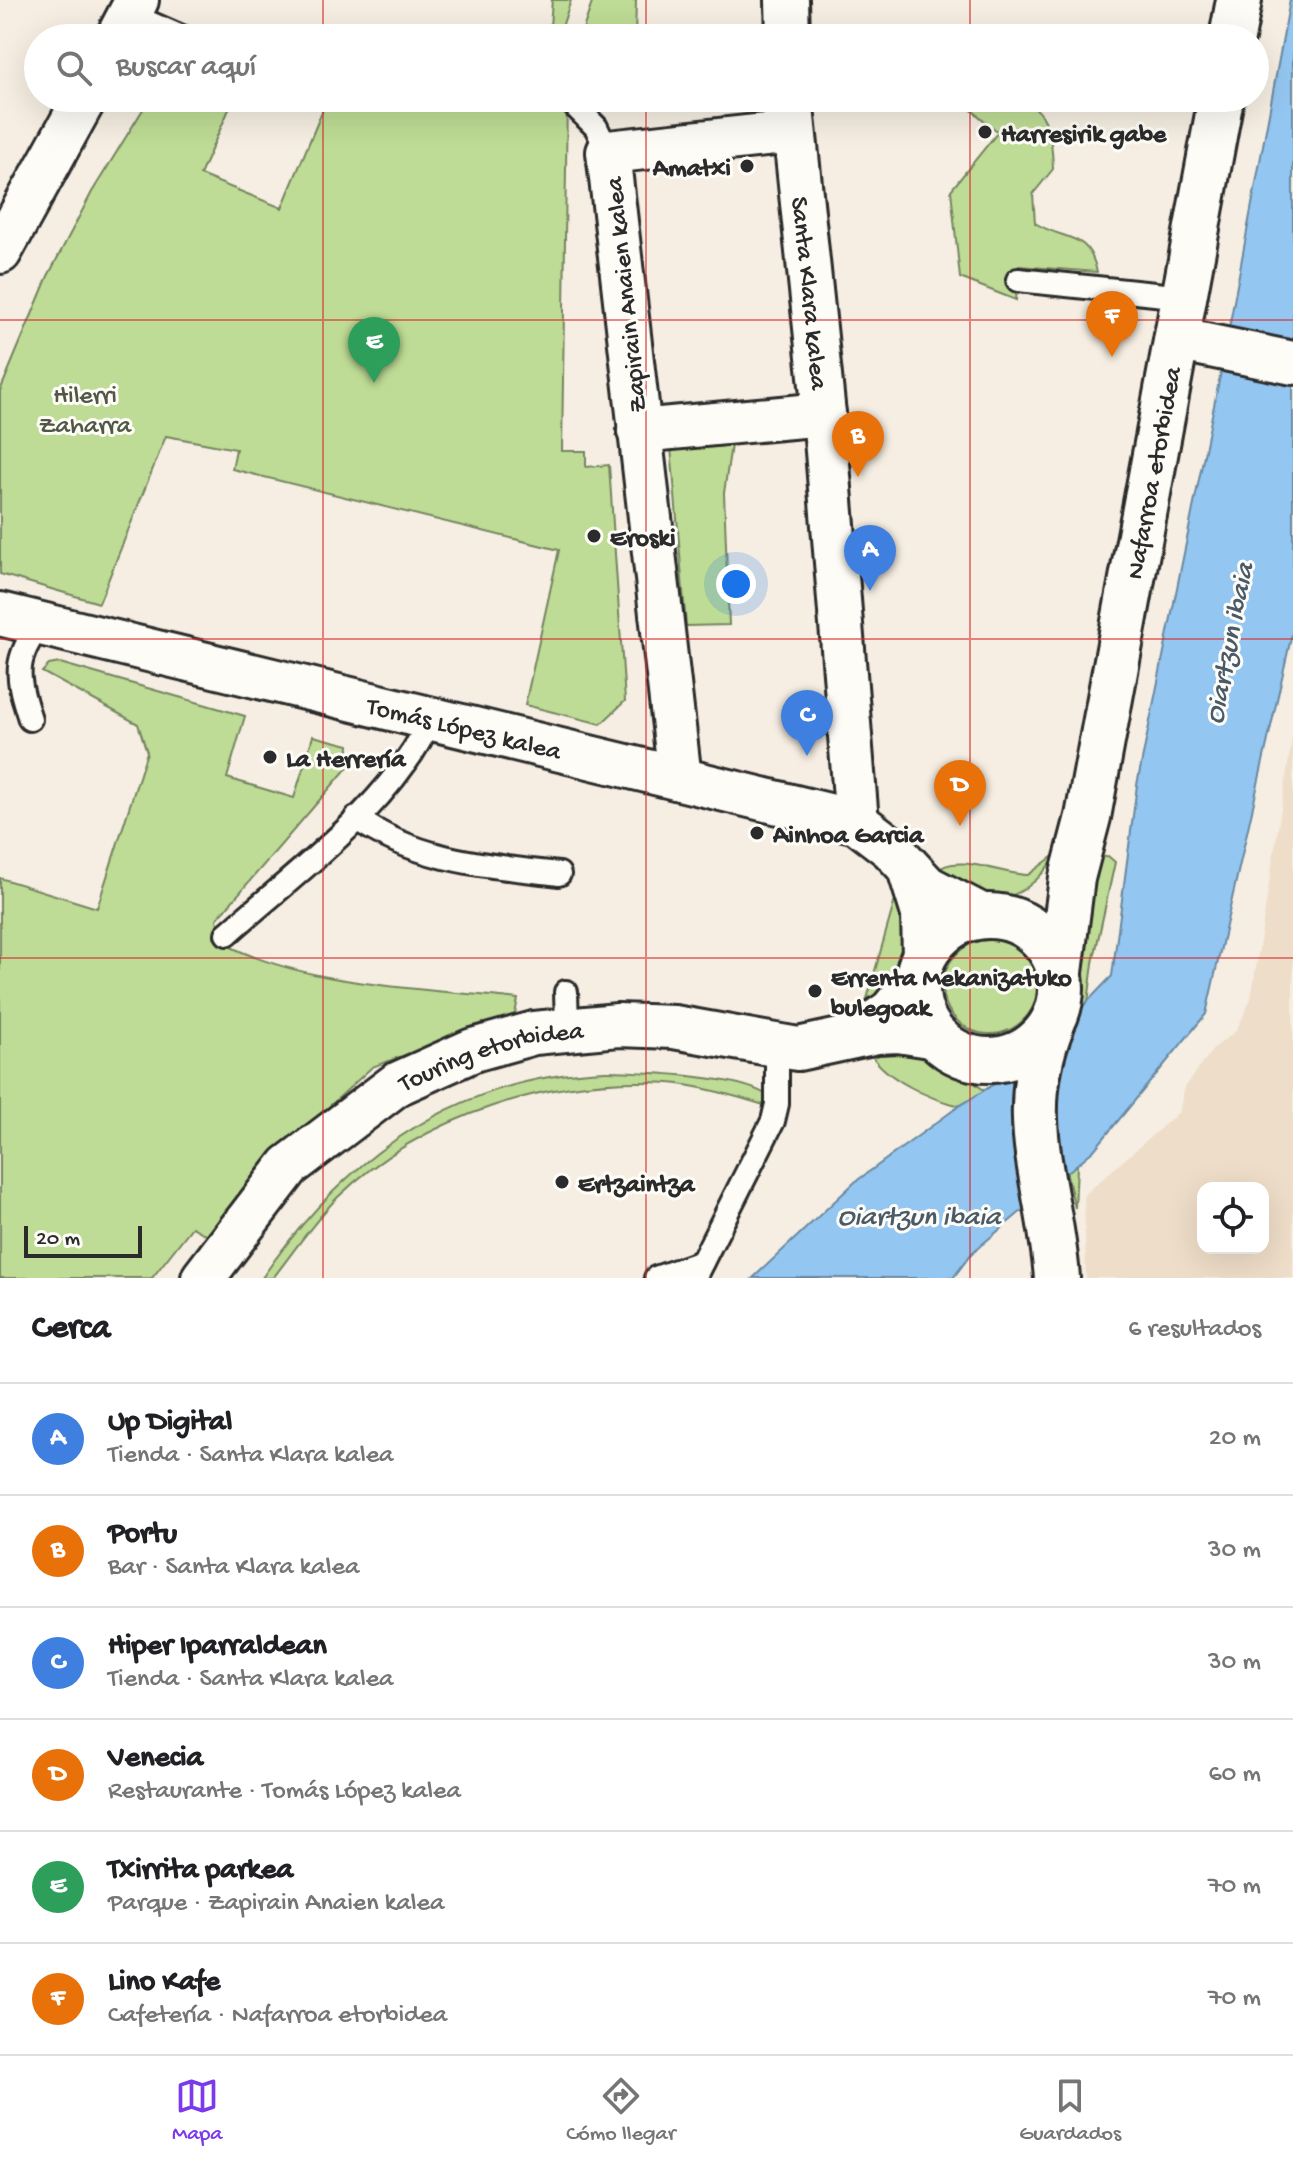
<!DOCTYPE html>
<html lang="es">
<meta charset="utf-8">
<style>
:root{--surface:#fff;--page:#f2f2f2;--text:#202124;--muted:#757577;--line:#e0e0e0;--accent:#7c3aed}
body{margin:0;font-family:"Gochi Hand",sans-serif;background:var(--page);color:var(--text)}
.controls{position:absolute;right:24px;bottom:24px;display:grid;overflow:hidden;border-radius:16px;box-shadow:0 8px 32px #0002}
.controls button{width:72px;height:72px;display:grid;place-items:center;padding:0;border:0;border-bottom:2px solid var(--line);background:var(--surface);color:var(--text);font:40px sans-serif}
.scale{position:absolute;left:24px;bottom:20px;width:118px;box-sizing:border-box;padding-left:8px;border:4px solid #2b2b2b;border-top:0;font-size:22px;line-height:28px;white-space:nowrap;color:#2b2b2b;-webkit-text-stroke:6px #fdfcf7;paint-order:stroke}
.you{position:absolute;left:736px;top:584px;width:28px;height:28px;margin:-20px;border:6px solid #fff;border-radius:50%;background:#1a73e8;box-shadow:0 0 0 12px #1a73e833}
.badge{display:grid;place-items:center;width:52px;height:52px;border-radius:50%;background:var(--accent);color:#fff;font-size:26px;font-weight:700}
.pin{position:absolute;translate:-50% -66px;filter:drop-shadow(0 2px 4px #0008)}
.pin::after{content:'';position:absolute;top:42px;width:28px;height:24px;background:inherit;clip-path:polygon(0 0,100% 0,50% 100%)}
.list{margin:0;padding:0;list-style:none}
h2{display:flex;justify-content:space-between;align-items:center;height:104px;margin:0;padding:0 32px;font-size:34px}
h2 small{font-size:26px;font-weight:400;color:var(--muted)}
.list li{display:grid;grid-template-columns:52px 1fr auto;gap:24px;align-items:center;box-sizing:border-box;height:112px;padding:0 32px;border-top:2px solid var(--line)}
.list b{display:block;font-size:30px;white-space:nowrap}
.list p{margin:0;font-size:26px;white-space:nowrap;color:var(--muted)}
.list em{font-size:26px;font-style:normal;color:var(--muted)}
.icon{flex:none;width:44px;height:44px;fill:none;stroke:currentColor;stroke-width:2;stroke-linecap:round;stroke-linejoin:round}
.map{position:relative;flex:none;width:1293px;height:1278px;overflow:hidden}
.search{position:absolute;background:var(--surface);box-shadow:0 8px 32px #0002;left:24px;right:24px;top:24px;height:88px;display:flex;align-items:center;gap:20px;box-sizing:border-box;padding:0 28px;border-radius:44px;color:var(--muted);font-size:30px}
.sheet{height:776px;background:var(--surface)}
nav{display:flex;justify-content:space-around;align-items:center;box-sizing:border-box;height:112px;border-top:2px solid var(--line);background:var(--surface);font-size:22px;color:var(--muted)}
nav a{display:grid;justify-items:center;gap:4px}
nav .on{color:var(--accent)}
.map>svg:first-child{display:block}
.built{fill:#eeddc8;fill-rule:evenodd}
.green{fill:#bedc95;stroke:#748460;stroke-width:2}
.water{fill:#93c6f0;stroke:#6988a1;stroke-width:2}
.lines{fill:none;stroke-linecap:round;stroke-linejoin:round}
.service-casing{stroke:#2b2b2b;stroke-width:28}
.minor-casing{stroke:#2b2b2b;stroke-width:48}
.secondary-casing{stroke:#2b2b2b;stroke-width:50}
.service{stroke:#fdfcf7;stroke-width:22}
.minor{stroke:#fdfcf7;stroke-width:42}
.secondary{stroke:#fdfcf7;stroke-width:44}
.grid{fill:none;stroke:#d62828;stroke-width:2;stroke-opacity:0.55}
.poi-dot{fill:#2b2b2b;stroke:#fdfcf7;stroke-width:3}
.labels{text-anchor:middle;stroke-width:6;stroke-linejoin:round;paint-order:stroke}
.poi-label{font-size:26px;font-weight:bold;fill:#2b2b2b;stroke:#fdfcf7;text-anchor:start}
.street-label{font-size:26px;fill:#2b2b2b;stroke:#fdfcf7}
.park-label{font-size:26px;fill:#505746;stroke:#fdfcf7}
.water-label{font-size:28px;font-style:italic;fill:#4a5a66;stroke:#fdfcf7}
</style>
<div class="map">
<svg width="1293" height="1278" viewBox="0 0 1293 1278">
<rect width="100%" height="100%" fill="#f6eee2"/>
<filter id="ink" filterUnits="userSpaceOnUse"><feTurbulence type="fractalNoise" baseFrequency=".0125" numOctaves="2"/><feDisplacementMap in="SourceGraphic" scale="16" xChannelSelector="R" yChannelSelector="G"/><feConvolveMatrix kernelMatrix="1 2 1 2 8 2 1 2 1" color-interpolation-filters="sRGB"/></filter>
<g filter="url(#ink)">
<path class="built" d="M 1293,733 L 1293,1278 L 1086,1278 L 1084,1195 L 1179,1112 L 1185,1086 L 1214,1048 L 1236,1031 L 1251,999 ZM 1203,1188 L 1263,1188 L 1263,1248 L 1203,1248 Z"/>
<g class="green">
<path d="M 552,0 L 571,0 L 561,30 L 554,32 L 550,27 Z"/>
<path d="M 593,0 L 636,0 L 635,38 L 580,38 Z"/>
<path d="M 150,98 L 234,98 L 200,175 L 282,208 L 326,102 L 337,98 L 567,98 L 562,451 L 586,451 L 586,467 L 609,465 L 625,701 L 601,724 L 525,705 L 559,550 L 232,469 L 236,449 L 166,436 L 99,603 L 0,574 L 0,391 L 48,276 L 92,192 Z"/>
<path d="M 968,98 C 1033,98 1051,99 1053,169 L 1033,194 L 1035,223 C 1065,242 1088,230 1097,272 L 1019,266 L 1016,300 L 960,278 L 951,190 L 998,132 L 968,107 Z"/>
<path d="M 731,445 L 724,493 L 729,625 L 686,626 L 671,447 Z"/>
<path d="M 60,663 L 245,716 L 227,778 L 294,798 L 313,736 L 349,745 L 348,767 L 217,919 L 221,942 C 306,987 423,988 518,999 L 515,1014 L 372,1067 L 293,1140 L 222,1218 L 210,1237 L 192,1227 L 152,1278 L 0,1278 L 0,878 L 97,908 L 147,752 L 138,724 L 42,672 L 49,665 Z"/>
<path d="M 1056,854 C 1042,879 1017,902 986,899 C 971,897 950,879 937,871 C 956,852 1003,875 1028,875 Z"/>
<path d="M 1108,856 L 1115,862 L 1093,963 L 1083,1042 L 1075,1208 L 1058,1138 L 1083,983 L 1073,946 L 1076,907 L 1100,858 Z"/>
<path d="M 897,893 C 913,966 915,960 863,1013 Z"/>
<circle cx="990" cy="987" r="47"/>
<path d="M 895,1047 C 934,1052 964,1074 994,1098 C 983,1101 967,1108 957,1105 C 929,1099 885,1078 871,1054 Z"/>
<path d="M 606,1071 C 639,1072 750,1075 771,1099 L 770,1107 C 739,1097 702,1086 669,1083 C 553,1075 423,1115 338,1197 C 314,1221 294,1251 273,1278 L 262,1278 C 345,1156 455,1077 606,1071 Z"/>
</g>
<path class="water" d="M 1290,0 L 1293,0 L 1293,629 L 1206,1014 L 1094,1150 L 972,1253 L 953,1278 L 753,1278 L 855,1182 L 959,1106 L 1028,1063 L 1112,976 L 1137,785 L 1222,366 Z"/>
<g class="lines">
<g class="service-casing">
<g id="service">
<path d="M 129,14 L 184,38"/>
<path d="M 573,104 L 596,127 L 608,152"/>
<path d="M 1018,280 L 1184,297"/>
<path d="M 30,719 C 16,676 13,660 41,623"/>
<path d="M 356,818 C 415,861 489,866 559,874"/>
<path d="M 227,934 C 297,871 393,804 431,718"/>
<path d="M 566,992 L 567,1027"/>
<path d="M 656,1278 L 702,1262"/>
<path d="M 694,1278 L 773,1121 L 777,1104 L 777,1048"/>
</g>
</g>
<g class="minor-casing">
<g id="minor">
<path d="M 787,0 L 788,38"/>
<path d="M 117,38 L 137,0"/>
<path id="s1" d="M 791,98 L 824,414 L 857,822"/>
<path d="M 0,252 L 85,98"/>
<path d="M 1176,339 L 1293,363"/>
<path d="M 639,431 L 824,414"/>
<path id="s2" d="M 0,614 L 857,822 L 891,848 L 927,887 L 983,916"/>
<path d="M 680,779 L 608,152 L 793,132"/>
<path d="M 910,872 L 923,914 L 924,958"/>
<path d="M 857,1035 L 891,1011 L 918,978"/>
<path id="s3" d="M 203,1278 L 289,1166 L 397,1084 L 473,1050 L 534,1033 L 618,1025 L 674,1027 L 798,1049 L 877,1032 L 898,1031 L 937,1037"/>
</g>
</g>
<g class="secondary-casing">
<g id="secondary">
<path d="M 1232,38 L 1239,0"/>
<circle cx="989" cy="988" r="72"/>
<path id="s4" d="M 1060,972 L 1072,878 L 1088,817 L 1221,98"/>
<path d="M 1052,1024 C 1014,1118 1050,1183 1057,1278"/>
</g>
</g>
<use href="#service" class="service"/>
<use href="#minor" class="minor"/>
<use href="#secondary" class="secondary"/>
</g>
</g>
<path class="grid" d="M 323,0 L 323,38M 646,0 L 646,38M 970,0 L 970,38M 323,98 L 323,1278M 646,98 L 646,1278M 970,98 L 970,1278M 0,320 L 1293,320M 0,639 L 1293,639M 0,958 L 1293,958"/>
<g class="poi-dot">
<circle cx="985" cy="132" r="8"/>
<circle cx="747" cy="166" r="8"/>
<circle cx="594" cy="536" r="8"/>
<circle cx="270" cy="757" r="8"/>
<circle cx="757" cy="833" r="8"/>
<circle cx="815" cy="991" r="8"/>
<circle cx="562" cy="1182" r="8"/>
</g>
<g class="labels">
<g class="poi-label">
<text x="1001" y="141">Harresirik gabe</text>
<text x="731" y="175" text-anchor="end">Amatxi</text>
<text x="610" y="545">Eroski</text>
<text x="286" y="766">La Herrería</text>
<text x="773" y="842">Ainhoa Garcia</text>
<text x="831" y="985">Errenta Mekanizatuko<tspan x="831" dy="30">bulegoak</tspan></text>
<text x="578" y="1191">Ertzaintza</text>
</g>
<g class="street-label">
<text dy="9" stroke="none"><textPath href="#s1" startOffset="196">Santa Klara kalea</textPath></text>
<text transform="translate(624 295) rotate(-96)" y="9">Zapirain Anaien kalea</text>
<text dy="9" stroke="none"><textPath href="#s4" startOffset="508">Nafarroa etorbidea</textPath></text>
<text dy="9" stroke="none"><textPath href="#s2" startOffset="478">Tomás López kalea</textPath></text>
<text dy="9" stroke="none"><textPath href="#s3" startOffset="376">Touring etorbidea</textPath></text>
</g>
<g class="park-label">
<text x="85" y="402">Hilerri<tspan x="85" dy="30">Zaharra</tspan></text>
</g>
<g class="water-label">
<text transform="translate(1227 643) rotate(-79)" y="10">Oiartzun ibaia</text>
<text x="919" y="1224">Oiartzun ibaia</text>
</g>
</g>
</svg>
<div class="controls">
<button><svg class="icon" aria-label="locate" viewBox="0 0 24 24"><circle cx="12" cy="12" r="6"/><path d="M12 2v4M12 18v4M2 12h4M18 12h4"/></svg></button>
</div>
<div class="scale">20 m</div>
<div class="you"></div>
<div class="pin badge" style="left:870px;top:591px;background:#3f7fe0">A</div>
<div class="pin badge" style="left:858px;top:477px;background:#e8710a">B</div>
<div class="pin badge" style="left:807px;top:756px;background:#3f7fe0">C</div>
<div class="pin badge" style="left:960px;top:826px;background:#e8710a">D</div>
<div class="pin badge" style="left:374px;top:383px;background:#2e9e5b">E</div>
<div class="pin badge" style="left:1112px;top:357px;background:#e8710a">F</div>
<div class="search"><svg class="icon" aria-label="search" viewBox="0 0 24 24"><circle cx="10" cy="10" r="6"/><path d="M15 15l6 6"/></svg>Buscar aquí</div>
</div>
<section class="sheet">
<h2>Cerca<small>6 resultados</small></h2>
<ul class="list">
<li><span class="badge" style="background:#3f7fe0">A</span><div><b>Up Digital</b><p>Tienda · Santa Klara kalea</p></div><em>20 m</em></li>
<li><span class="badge" style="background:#e8710a">B</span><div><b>Portu</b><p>Bar · Santa Klara kalea</p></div><em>30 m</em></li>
<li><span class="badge" style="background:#3f7fe0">C</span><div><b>Hiper Iparraldean</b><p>Tienda · Santa Klara kalea</p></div><em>30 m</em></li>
<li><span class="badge" style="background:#e8710a">D</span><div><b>Venecia</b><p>Restaurante · Tomás López kalea</p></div><em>60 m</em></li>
<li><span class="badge" style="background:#2e9e5b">E</span><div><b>Txirrita parkea</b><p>Parque · Zapirain Anaien kalea</p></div><em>70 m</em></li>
<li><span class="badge" style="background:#e8710a">F</span><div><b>Lino Kafe</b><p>Cafetería · Nafarroa etorbidea</p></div><em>70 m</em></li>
</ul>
</section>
<nav>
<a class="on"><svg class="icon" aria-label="map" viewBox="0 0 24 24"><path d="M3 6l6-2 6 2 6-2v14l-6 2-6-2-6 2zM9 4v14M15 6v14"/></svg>Mapa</a>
<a><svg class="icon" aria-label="directions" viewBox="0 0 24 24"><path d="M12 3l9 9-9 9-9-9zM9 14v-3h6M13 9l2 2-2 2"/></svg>Cómo llegar</a>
<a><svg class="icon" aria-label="saved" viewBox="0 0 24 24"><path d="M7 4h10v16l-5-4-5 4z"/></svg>Guardados</a>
</nav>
